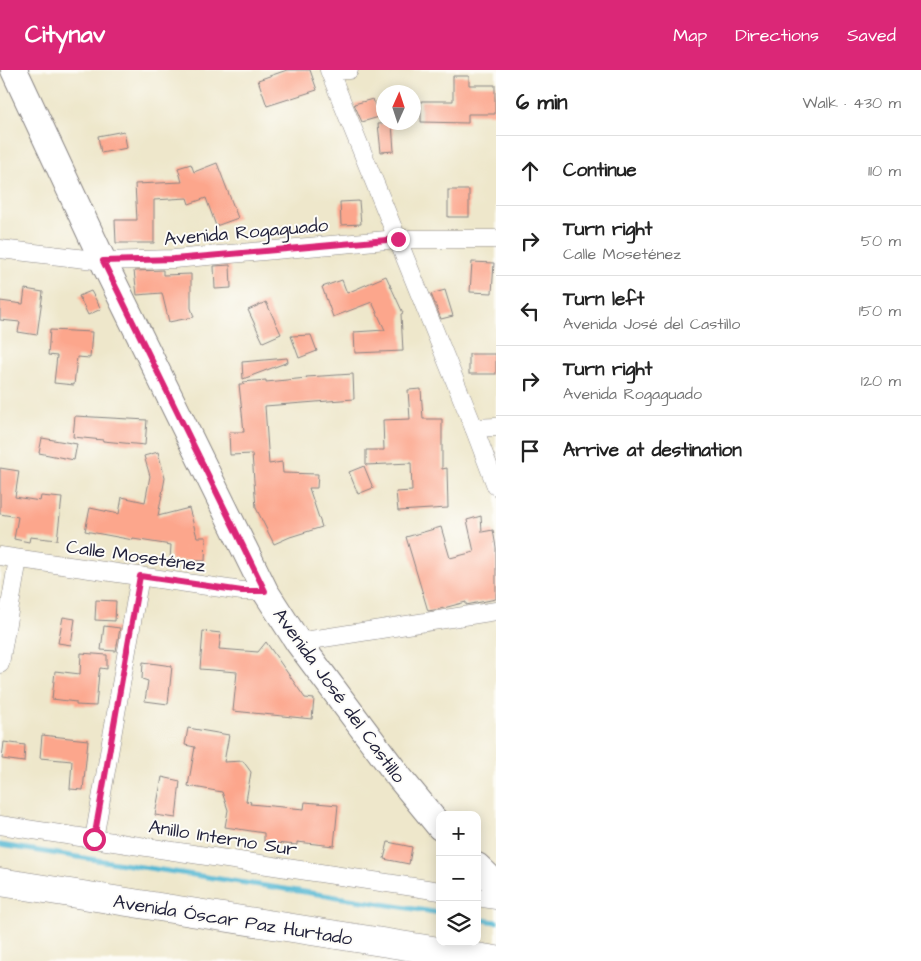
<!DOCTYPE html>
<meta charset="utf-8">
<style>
:root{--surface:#fff;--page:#f6f6f6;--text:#222;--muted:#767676;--line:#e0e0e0;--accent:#db2777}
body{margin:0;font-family:"Architects Daughter",sans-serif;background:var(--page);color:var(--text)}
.controls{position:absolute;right:15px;bottom:15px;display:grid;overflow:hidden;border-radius:10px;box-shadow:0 2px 12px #0003}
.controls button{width:45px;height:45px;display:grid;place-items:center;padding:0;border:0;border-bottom:1px solid var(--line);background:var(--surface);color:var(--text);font:25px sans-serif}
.compass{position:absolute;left:376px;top:15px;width:45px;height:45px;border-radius:50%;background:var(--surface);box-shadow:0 2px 12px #0003;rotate:3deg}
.stop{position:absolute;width:15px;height:15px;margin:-11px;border:4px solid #db2777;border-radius:50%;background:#fff}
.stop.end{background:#db2777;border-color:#fff;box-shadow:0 1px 5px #0008}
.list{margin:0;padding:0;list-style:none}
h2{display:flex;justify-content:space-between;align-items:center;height:65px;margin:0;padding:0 20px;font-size:21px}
h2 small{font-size:16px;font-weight:400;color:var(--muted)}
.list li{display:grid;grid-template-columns:32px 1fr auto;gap:15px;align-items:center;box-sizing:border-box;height:70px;padding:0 20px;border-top:1px solid var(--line)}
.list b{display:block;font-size:19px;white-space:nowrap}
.list p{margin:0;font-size:16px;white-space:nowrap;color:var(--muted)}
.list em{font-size:16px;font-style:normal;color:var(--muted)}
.icon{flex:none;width:28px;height:28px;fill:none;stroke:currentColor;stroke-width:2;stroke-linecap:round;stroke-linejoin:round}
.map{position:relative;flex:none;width:496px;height:891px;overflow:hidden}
header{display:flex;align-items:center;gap:30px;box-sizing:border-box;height:70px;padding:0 25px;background:var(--accent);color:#fff}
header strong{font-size:24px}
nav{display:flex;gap:28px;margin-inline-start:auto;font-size:18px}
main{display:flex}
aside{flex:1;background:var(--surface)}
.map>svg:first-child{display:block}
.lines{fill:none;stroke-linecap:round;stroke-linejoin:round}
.stream{stroke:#54b8d3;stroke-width:5}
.building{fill:#fca68c}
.street-casing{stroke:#888483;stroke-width:19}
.secondary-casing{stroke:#888483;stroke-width:28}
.highway-casing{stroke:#888483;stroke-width:29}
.street{stroke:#fff;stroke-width:18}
.secondary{stroke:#fff;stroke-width:26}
.highway{stroke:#fff;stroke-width:28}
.route{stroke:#db2777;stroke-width:6}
.labels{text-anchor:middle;stroke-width:4;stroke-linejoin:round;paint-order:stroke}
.street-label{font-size:19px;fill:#22223b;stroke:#fdfcf7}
</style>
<header>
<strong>Citynav</strong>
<nav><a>Map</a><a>Directions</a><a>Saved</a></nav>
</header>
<main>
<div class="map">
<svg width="496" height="891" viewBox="0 0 496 891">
<rect width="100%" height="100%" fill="#fdfcf7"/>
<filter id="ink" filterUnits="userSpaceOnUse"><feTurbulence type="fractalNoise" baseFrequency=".02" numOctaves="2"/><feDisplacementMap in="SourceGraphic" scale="10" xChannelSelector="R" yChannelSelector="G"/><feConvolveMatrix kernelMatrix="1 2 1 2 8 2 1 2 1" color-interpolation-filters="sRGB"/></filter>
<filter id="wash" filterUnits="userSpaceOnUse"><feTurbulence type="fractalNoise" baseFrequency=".0096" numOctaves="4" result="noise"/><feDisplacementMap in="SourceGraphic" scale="20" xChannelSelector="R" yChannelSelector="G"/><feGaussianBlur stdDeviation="1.12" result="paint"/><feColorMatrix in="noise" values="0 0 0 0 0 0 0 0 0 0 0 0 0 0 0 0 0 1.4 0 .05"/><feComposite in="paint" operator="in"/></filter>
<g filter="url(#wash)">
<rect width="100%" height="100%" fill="#eee7cb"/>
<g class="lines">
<g class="stream">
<path d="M 0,775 L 440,843"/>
<path d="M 477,849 L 496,852"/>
</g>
</g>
<g id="blocks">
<g class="building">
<path d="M 287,0 L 310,0 L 317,20 L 267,36 L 258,10 Z"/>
<path d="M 453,6 L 469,6 L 469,15 L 495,15 L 495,44 L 468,44 L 468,53 L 421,52 L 421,31 L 453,31 Z"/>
<path d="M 373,29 L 379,47 L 362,52 L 354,34 Z"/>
<path d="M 392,53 L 394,81 L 381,82 L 378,54 Z"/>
<path d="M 124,61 L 127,78 L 101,83 L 98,66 Z"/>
<path d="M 217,93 L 238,148 L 216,156 L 206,128 L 189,134 L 187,128 L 154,130 L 154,173 L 116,173 L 115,150 L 137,150 L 135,114 L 182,112 L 178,98 L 191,94 L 194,102 Z"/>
<rect x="448" y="120" width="21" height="27"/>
<path d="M 359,131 L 361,154 L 341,155 L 340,132 Z"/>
<path d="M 472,192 L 494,193 L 492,223 L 470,222 Z"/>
<path d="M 230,195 L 231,218 L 215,219 L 214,196 Z"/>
<path d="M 163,200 L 163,205 L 191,204 L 191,238 L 194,247 L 169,252 L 162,223 L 137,225 L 134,201 Z"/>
<path d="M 386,206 L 403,243 L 401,244 L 403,281 L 355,283 L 354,262 L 385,260 L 372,232 L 333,247 L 322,217 L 342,210 L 347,223 Z"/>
<path d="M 25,219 L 43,222 L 37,265 L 18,262 L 20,252 L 0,250 L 0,231 L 23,234 Z"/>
<path d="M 445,220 L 453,246 L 441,249 L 431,224 Z"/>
<path d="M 91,221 L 101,239 L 88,245 L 79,226 Z"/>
<path d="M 266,232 L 281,264 L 263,272 L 248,240 Z"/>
<path d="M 50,260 L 92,262 L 90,288 L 77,287 L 74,315 L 54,313 L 57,286 L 48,285 Z"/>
<path d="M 311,265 L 317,281 L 299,288 L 291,266 Z"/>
<rect x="469" y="284" width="27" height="20"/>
<path d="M 287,288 L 288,292 L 243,309 L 242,292 Z"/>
<path d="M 353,304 L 354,329 L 265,336 L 269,394 L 282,392 L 283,403 L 318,404 L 317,418 L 309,418 L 322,457 L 290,467 L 274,474 L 256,438 L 252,384 L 230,385 L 229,362 L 244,362 L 239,314 L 244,314 L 243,312 L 266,310 L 266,312 L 307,308 L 306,307 Z"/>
<path d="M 421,319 L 423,349 L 442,349 L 442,399 L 447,398 L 448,438 L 398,441 L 396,422 L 412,421 L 411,393 L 366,395 L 366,380 L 384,380 L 383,350 L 410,349 L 408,320 Z"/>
<path d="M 75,346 L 147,350 L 145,375 L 103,371 L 103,370 L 73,367 Z"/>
<path d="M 42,368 L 77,374 L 74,390 L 39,383 Z"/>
<path d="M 158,382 L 165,408 L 158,446 L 189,438 L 197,467 L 206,467 L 205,491 L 170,490 L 171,475 L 133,469 L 133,470 L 85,461 L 90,438 L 119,444 L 122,427 L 145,432 L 150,406 L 144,386 Z"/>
<path d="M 364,396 L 373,418 L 358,424 L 349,402 Z"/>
<path d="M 0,398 L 19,401 L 15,427 L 40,431 L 41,426 L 62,428 L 57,470 L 30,467 L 29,472 L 14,469 L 18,447 L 0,444 Z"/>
<path d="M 481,446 L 482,462 L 493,460 L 496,477 L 496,529 L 466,535 L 466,532 L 440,539 L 428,541 L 406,467 L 441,457 L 450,488 L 474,482 L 467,450 Z"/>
<path d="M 96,530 L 116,531 L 115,551 L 95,550 Z"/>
<path d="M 63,547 L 75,549 L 71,575 L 58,573 Z"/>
<path d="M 104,556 L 120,558 L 116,581 L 101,580 Z"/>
<path d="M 203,561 L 221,563 L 219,579 L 258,582 L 266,572 L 305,628 L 314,629 L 312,649 L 233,641 L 237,602 L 200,599 Z"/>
<path d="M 81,583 L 107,585 L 107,599 L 100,598 L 99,603 L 96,636 L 76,635 L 76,632 L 52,629 L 55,601 L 80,604 Z"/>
<path d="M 143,592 L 172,596 L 168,634 L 145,631 L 148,611 L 142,609 Z"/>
<path d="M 188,658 L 229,665 L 224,692 L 243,691 L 251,702 L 246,731 L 251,732 L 250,734 L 304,739 L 305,732 L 338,735 L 334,776 L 297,772 L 297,775 L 264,772 L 264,763 L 225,757 L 228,740 L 222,722 L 188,716 L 195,677 L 185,675 Z"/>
<path d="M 42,665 L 88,670 L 83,720 L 70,719 L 72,691 L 40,688 Z"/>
<path d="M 4,672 L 25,675 L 24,692 L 2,689 Z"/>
<path d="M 162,707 L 180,711 L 176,748 L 155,745 Z"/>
<path d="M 388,772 L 412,777 L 409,794 L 384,789 Z"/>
</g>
</g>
</g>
<g filter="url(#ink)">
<use href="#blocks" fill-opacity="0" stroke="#888483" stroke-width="1"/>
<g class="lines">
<g class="street-casing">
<g id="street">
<path d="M 329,0 L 474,358 L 496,416"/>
<path d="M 330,0 L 349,0"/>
<path d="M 0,179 L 103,191 L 174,189 L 398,169 L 496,169"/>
<path d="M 474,358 L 496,357"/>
<path d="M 0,486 L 242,521 L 265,521"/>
<path d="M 298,572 L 496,541"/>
<path d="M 0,594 L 18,489"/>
<path d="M 0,755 L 440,821"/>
<path d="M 94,769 L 140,506"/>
<path d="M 477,827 L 496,830"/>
</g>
</g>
<g class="secondary-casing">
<g id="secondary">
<path d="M 14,0 L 103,191 L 265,521 L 298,572 L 399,707 L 440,757"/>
<path d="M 477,796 L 496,814"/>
</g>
</g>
<g class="highway-casing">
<path id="highway" d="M 0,812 L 496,890"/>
</g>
<use href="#street" class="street"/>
<use href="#secondary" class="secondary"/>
<use href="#highway" class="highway"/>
</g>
</g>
<g class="lines" filter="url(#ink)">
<path class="route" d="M 94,769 L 140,506 L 242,521 L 265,521 L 103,191 L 174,189 L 398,169"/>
</g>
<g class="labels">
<g class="street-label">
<text transform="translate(246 161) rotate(-5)" y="7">Avenida Rogaguado</text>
<text transform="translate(136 485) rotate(8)" y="7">Calle Moseténez</text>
<text transform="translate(340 625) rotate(54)" y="7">Avenida José del Castillo</text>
<text transform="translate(223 767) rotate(9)" y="7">Anillo Interno Sur</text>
<text transform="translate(233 849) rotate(9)" y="7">Avenida Óscar Paz Hurtado</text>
</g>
</g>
</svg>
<div class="controls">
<button>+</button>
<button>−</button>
<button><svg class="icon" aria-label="layers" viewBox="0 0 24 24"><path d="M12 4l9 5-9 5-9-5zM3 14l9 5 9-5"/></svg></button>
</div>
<svg class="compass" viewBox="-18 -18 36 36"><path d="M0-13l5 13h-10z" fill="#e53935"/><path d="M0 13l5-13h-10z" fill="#767676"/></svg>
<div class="stop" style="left:94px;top:769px"></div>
<div class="stop end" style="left:398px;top:169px"></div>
</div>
<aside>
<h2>6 min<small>Walk · 430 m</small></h2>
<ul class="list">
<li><svg class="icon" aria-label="ahead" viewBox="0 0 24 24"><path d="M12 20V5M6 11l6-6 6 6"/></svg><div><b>Continue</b></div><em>110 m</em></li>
<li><svg class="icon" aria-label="right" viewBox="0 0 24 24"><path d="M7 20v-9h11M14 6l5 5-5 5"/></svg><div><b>Turn right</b><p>Calle Moseténez</p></div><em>50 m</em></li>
<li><svg class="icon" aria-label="left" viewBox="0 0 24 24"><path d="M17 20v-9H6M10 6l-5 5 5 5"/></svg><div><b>Turn left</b><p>Avenida José del Castillo</p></div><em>150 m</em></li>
<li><svg class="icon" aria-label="right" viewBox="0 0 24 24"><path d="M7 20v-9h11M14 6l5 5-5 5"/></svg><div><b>Turn right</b><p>Avenida Rogaguado</p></div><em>120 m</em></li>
<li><svg class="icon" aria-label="arrive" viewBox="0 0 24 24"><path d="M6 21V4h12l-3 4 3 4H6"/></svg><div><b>Arrive at destination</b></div></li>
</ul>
</aside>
</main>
